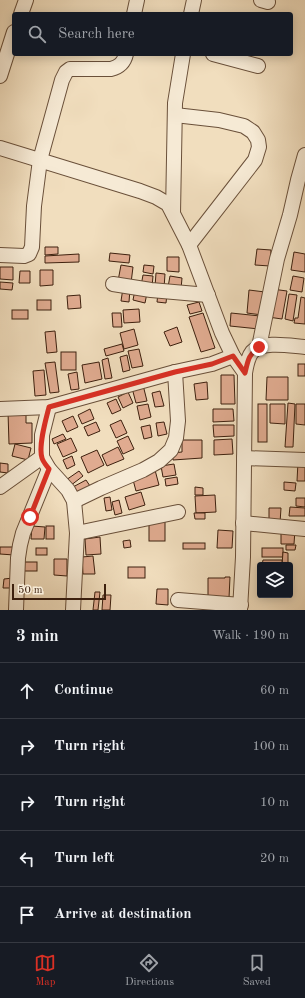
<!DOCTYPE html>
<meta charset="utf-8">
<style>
:root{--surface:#171b24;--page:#242831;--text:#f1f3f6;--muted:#9ea1a6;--line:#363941;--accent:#d93025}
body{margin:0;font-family:"Old Standard TT",serif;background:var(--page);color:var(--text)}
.controls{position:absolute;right:12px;bottom:12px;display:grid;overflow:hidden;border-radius:4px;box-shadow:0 2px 10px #0003}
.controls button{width:36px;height:36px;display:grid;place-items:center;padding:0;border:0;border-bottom:1px solid var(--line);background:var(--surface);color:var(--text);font:20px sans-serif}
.scale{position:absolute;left:12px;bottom:10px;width:94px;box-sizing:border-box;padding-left:4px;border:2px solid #3d200e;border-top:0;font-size:11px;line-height:14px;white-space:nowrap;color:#3d200e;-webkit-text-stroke:3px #f6ead5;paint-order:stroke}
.stop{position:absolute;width:12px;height:12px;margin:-9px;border:3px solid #d93025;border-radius:50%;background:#fff}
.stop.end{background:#d93025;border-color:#fff;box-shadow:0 1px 4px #0008}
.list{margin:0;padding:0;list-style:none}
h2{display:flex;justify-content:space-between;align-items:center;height:52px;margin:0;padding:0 16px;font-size:17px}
h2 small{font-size:13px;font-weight:400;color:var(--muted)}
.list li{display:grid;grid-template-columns:26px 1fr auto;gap:12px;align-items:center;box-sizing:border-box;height:56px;padding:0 16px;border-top:1px solid var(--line)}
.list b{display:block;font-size:15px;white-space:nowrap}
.list em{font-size:13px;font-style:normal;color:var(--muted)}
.icon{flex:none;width:22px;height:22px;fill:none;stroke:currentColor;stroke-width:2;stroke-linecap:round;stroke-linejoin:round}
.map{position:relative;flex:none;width:305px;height:610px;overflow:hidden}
.search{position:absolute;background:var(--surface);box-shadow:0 2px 10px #0003;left:12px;right:12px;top:12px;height:44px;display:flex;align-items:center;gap:10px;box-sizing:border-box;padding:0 14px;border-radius:4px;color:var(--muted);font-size:15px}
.sheet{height:332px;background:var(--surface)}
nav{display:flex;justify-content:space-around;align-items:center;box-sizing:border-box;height:56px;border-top:1px solid var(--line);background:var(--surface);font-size:11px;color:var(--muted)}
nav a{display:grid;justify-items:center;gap:2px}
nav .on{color:var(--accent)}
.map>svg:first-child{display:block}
.building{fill:#e0ab90;stroke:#3d200e}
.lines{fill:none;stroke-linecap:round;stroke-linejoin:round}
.minor-casing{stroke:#6a503a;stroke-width:16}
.minor{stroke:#f6ead5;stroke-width:14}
.route{stroke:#d93025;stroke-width:5}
</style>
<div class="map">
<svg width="305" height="610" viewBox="0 0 305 610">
<rect width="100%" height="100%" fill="#f1debe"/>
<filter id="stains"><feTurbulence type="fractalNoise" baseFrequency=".005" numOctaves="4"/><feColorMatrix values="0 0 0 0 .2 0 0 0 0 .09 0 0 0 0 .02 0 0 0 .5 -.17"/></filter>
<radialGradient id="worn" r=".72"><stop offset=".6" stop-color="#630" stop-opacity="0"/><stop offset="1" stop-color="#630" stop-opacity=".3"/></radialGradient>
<g class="building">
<path d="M 45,247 L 58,247 L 58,254 L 45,255 Z"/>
<path d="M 257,249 L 271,250 L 270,266 L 255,265 Z"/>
<path d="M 294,252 L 305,254 L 305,272 L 291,270 Z"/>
<path d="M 110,253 L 130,255 L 129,263 L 109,261 Z"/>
<path d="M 79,254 L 79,262 L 45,263 L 45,256 Z"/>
<path d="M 167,257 L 179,257 L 179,272 L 167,271 Z"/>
<path d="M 121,265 L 133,267 L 131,283 L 118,281 Z"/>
<path d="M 144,265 L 154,266 L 153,274 L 143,272 Z"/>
<path d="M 0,267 L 13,267 L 13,280 L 0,279 Z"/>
<path d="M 40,270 L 53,270 L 53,285 L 40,286 Z"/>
<path d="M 20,271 L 30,271 L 30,283 L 19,283 Z"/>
<path d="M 156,273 L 165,274 L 164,288 L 155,287 Z"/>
<path d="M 143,275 L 153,276 L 152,287 L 141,286 Z"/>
<path d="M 170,276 L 182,278 L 181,289 L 168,287 Z"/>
<path d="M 293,276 L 304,278 L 302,292 L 290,290 Z"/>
<path d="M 0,282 L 13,283 L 12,290 L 0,289 Z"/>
<path d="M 123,288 L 130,289 L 129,302 L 121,301 Z"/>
<path d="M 272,289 L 287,291 L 282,319 L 268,317 Z"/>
<path d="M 135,290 L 147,293 L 145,303 L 133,300 Z"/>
<path d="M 249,290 L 265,292 L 262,315 L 247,313 Z"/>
<path d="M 158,293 L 167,294 L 166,303 L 157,302 Z"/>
<path d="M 289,294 L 297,295 L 293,321 L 285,319 Z"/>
<path d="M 80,295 L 81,308 L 68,309 L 67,296 Z"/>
<path d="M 301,297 L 305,298 L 305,324 L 294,323 L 295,318 L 298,318 Z"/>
<rect x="37" y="300" width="14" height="10"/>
<path d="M 199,302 L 202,311 L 190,314 L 187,305 Z"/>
<path d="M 139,309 L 140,322 L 124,323 L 123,310 Z"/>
<rect x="12" y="310" width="16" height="9"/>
<path d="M 112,313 L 121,313 L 122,327 L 113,327 Z"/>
<path d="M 203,313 L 215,348 L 201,352 L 189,317 Z"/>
<path d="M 231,313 L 260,316 L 259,329 L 230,326 Z"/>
<path d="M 177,327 L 182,342 L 170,346 L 164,332 Z"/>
<path d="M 134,329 L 138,345 L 124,349 L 120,333 Z"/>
<path d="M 55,331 L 57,352 L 47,353 L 45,332 Z"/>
<path d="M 122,344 L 124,351 L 106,356 L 104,349 Z"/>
<path d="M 139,349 L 143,366 L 132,368 L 128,351 Z"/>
<rect x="61" y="352" width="15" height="18"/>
<path d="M 127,355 L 130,370 L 123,372 L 120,357 Z"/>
<path d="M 108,358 L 112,378 L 105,379 L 102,360 Z"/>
<path d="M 55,362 L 59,392 L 50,393 L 45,363 Z"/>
<path d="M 99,362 L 102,379 L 85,383 L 82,365 Z"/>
<rect x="298" y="364" width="7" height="12"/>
<path d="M 44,370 L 46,395 L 35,396 L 33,371 Z"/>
<path d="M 77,372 L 79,389 L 71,390 L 68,374 Z"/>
<path d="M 221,375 L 234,375 L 235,404 L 221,404 Z"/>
<path d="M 267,377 L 288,377 L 288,400 L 266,400 Z"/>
<path d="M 207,382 L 208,399 L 196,400 L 194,384 Z"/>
<path d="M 143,385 L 147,401 L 136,403 L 132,388 Z"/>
<path d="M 160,391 L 164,406 L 155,407 L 152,393 Z"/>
<path d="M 128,392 L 133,403 L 123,408 L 118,397 Z"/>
<path d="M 116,399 L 121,410 L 112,414 L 107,403 Z"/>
<path d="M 288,403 L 295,404 L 293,447 L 285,447 Z"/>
<path d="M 148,404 L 151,417 L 140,420 L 137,406 Z"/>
<rect x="258" y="404" width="9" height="38"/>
<path d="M 270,404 L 285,404 L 285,424 L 270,423 Z"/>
<path d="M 296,404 L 305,404 L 305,425 L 296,424 Z"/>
<path d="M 90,409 L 94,419 L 82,424 L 78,415 Z"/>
<path d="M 213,409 L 233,409 L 234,421 L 213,422 Z"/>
<path d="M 8,412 L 26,412 L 26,423 L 32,423 L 32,443 L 9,444 Z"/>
<path d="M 73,416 L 78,427 L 67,432 L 62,421 Z"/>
<path d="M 121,420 L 127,433 L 116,438 L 110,425 Z"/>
<path d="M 96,422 L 100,431 L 88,436 L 84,427 Z"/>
<path d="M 164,422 L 167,434 L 158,436 L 156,423 Z"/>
<path d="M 150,425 L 152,437 L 144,439 L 141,427 Z"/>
<path d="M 213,425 L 234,425 L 234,436 L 214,437 Z"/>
<path d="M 63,434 L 66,439 L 54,444 L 52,439 Z"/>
<path d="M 128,436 L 134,449 L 123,454 L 117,441 Z"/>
<path d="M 71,438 L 77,451 L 63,457 L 57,444 Z"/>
<path d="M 232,439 L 233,454 L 214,455 L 214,440 Z"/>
<path d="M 182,440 L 202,440 L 202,458 L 173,460 L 172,453 L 182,452 Z"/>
<path d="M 15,444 L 31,448 L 28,460 L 12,456 Z"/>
<path d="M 118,447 L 124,459 L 107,466 L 102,455 Z"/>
<path d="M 97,450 L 104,465 L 88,473 L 81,457 Z"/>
<path d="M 72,456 L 75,465 L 67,469 L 63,460 Z"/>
<path d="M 298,462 L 305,463 L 305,481 L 297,481 Z"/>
<path d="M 0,463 L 8,464 L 8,473 L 0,472 Z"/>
<path d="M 174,464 L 176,475 L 163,477 L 161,466 Z"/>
<path d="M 155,470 L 159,485 L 136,491 L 132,476 Z"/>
<path d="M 79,471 L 83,476 L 70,486 L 66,480 Z"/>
<path d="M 177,477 L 178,484 L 166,486 L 165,479 Z"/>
<path d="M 86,480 L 90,486 L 76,494 L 73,487 Z"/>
<path d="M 284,482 L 296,483 L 295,491 L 284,490 Z"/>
<path d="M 195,487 L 203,488 L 203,495 L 195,495 Z"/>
<path d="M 141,492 L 145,505 L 129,510 L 125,497 Z"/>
<path d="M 215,495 L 216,512 L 196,513 L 195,496 Z"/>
<path d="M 110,497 L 112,510 L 106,511 L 104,498 Z"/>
<path d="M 296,498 L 305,498 L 305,507 L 296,506 Z"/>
<path d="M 119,500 L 122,513 L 115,515 L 112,502 Z"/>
<path d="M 290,507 L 305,508 L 305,516 L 289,516 Z"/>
<path d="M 269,508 L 281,508 L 280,523 L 269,523 Z"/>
<path d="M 194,513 L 205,513 L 205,519 L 195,519 Z"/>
<rect x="149" y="521" width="16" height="20"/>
<path d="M 32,526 L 45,527 L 44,539 L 31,539 Z"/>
<rect x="46" y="526" width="8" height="13"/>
<path d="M 281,529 L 295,530 L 294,544 L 281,544 Z"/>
<path d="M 218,530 L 233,531 L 232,548 L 217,548 Z"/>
<path d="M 100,537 L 101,554 L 86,555 L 85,539 Z"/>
<path d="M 130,540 L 131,547 L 124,548 L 123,541 Z"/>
<rect x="183" y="543" width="22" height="6"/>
<path d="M 286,545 L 296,545 L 295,550 L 286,550 Z"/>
<path d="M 0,547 L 15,547 L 14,555 L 0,554 Z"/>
<rect x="36" y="548" width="11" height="7"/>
<rect x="262" y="548" width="21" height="9"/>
<path d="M 283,552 L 288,553 L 288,565 L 282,565 Z"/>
<path d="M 93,556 L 95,574 L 83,574 L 82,557 Z"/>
<path d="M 54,559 L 67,559 L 67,576 L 54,575 Z"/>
<path d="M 263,560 L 282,560 L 282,565 L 262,565 Z"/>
<rect x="20" y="562" width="17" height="9"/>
<rect x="128" y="567" width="17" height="11"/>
<path d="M 225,577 L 230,577 L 229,598 L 208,600 L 208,578 L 225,578 Z"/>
<path d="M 13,578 L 13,588 L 3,588 L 4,579 Z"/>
<path d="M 157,589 L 168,589 L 168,605 L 156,604 Z"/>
<path d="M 95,592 L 100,592 L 98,610 L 93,610 Z"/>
<path d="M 103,595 L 111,595 L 110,610 L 102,610 Z"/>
</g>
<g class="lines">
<g class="minor-casing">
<g id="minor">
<path d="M 261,0 L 268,2"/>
<path d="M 21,14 L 26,0"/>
<path d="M 134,14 L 137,0"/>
<path d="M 191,14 L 194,0"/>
<path d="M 213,54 L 258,66"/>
<path d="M 0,76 L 14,32"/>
<path d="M 175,115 L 219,120 L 244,126 L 253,132 L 258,140 L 259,147 L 255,160 L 189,245"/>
<path d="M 0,148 L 140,191 L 156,197 L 168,204 L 189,245 L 222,333 L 233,356 L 245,373"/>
<path d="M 173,213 L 175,103 L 183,54"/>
<path d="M 0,255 L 24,256 L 29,254 L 32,247 L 34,206 L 40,160 L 62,80 L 66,72 L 70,69 L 111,69 C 119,67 124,63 126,54"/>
<path d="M 113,284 L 151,290 L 208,295"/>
<path d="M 259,347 L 277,259 L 290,215 L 298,180 L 305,155"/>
<path d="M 49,407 L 42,435 L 42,457 L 49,469 L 68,490 L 74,501 L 77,533 L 73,610"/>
<path d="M 0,409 L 49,407 L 175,372 L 212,364 L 233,356"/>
<path d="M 244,458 L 305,460"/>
<path d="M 0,487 L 42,457"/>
<path d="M 74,501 L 101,488 L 143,470 L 159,461 L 171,450 L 176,438 L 178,421 L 175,372"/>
<path d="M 243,523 L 305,529"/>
<path d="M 77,533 L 178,512"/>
<path d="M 178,600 L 241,605"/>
<path d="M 16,610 L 18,558 L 20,545 L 23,533 L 49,469"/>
<path d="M 240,610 L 243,557 L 245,373 C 246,367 248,357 252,352 C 263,340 291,346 305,347"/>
</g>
</g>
<use href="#minor" class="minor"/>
</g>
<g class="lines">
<path class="route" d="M 30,517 L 49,469 C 47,466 43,462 42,458 C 38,446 46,419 49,407 L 175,372 L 212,364 L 233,356 L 245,373 C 248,361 248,355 259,347"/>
</g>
<rect width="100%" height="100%" filter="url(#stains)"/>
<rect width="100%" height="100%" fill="url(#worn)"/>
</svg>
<div class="controls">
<button><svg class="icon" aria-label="layers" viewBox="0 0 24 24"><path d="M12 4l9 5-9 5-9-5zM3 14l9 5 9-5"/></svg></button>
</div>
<div class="scale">50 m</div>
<div class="stop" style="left:30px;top:517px"></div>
<div class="stop end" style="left:259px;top:347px"></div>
<div class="search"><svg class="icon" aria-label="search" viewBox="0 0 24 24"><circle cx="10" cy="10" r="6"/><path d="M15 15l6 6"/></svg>Search here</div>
</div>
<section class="sheet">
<h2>3 min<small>Walk · 190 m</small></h2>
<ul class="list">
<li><svg class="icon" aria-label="ahead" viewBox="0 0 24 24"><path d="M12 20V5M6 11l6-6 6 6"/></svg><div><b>Continue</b></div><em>60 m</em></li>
<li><svg class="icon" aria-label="right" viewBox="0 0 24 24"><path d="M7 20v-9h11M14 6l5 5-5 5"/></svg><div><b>Turn right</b></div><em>100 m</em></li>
<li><svg class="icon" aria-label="right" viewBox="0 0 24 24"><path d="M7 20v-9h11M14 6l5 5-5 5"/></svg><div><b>Turn right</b></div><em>10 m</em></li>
<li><svg class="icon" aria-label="left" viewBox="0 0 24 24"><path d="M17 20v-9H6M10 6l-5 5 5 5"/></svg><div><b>Turn left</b></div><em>20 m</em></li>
<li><svg class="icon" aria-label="arrive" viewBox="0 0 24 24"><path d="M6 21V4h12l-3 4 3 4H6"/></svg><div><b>Arrive at destination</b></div></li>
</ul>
</section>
<nav>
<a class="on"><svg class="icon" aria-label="map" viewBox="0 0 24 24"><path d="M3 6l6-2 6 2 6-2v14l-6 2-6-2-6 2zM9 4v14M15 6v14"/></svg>Map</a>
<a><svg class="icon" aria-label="directions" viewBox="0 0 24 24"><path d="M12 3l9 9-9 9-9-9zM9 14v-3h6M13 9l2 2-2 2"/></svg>Directions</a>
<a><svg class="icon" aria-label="saved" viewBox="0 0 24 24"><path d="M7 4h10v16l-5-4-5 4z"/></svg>Saved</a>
</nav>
